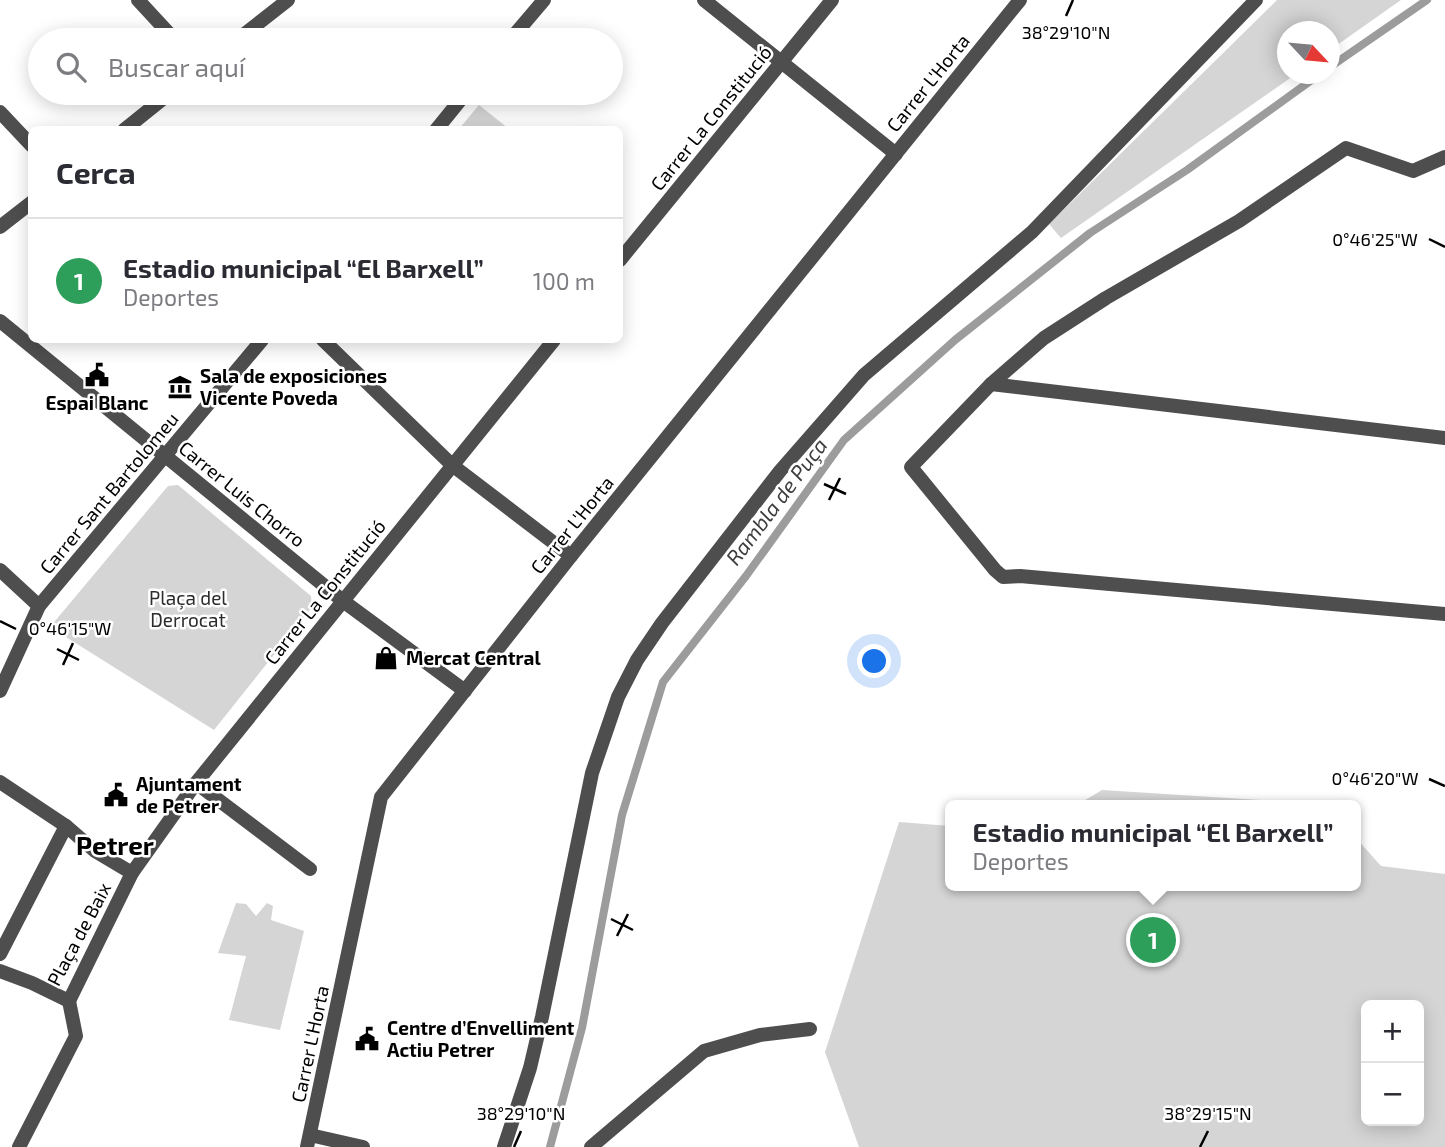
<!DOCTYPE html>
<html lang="es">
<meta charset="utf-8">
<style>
:root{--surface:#fff;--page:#f2f2f3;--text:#2b2b33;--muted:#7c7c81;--line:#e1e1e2;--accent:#000}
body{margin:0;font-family:"Exo 2",sans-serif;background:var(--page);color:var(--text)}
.controls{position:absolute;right:21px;bottom:21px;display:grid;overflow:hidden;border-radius:10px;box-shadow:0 4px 18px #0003}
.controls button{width:63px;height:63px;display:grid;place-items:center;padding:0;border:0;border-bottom:2px solid var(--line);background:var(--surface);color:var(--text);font:35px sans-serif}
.compass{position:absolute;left:1277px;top:21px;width:63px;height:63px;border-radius:50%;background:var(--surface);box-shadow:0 4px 18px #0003;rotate:116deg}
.you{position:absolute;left:875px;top:662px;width:24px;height:24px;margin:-18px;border:5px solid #fff;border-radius:50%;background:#1a73e8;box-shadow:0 0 0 10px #1a73e833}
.badge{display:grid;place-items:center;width:46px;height:46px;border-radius:50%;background:var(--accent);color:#fff;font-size:23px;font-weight:700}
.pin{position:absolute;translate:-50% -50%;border:4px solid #fff;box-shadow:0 2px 7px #0006}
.popup{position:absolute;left:945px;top:800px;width:416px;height:91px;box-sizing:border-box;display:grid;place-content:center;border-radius:10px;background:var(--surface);filter:drop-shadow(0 2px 5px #0005);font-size:23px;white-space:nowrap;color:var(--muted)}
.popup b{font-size:26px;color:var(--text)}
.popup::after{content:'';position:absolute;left:50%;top:100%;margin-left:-14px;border:14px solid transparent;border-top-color:var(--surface)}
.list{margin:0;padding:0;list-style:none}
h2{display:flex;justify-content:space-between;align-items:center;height:91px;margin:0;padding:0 28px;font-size:30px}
h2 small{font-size:23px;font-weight:400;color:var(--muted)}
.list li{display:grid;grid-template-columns:46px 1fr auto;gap:21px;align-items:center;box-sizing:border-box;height:126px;padding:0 28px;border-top:2px solid var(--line)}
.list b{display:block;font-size:26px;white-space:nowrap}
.list p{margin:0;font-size:23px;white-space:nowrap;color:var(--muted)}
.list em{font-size:23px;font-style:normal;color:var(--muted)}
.icon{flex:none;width:38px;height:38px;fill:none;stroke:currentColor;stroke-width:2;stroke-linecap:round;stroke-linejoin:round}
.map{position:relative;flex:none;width:1445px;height:1147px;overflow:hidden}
.search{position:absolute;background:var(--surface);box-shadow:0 4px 18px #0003;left:28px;top:28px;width:595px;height:77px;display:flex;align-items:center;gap:18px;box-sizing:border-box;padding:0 24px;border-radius:38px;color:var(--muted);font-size:26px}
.panel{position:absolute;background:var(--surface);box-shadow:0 4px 18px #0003;left:28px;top:126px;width:595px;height:217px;border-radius:10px}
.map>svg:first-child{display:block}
.green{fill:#d5d5d5;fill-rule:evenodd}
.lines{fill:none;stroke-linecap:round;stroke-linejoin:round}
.stream{stroke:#9c9c9c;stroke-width:8}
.lane{stroke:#4e4e4e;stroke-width:14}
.street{stroke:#4e4e4e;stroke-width:14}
.ticks{fill:none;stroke:#000;stroke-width:2.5}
.labels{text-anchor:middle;stroke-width:5;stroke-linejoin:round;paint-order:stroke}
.street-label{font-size:19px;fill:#000;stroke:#fff}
.poi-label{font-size:19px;font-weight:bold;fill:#000;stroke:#fff;text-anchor:start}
.park-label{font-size:19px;fill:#2c2c2c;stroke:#fff}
.water-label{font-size:21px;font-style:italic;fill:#3d3d3d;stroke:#fff}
.district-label{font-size:26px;font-weight:bold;fill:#000;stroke:#fff}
.ticks-label{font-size:18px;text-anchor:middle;fill:#000;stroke:#fff;stroke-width:5;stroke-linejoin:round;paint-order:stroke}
</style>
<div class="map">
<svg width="1445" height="1147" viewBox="0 0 1445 1147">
<rect width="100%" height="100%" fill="#fff"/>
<g class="green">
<path d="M 1277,0 L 1401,0 L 1330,50 L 1330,32 L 1288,32 L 1288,74 L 1296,74 L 1061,238 L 1049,224 Z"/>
<path d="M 479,105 L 509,129 L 459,129 Z"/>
<path d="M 178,485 L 311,596 L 312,607 L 214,730 L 50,627 L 168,486 Z"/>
<path d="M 1102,790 L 1325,804 L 1327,805 L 1077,805 Z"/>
<path d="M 899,822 L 950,826 L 950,886 L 1356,886 L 1356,838 L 1381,866 L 1445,874 L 1445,1147 L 859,1147 L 825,1052 ZM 1366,1005 L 1419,1005 L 1419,1121 L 1366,1121 Z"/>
<path d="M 236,903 L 246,904 L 256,916 L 267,903 L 273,906 L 271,920 L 304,931 L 280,1030 L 229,1020 L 246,956 L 218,953 Z"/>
</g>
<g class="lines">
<g class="stream">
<path d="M 1330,67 L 1427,0"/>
<path d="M 550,1147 L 582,1028 L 622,815 L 663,682 L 746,576 L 844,440 L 955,340 L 1090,233 L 1187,170 L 1320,74"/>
</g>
<g class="lane">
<path d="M 1445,157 L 1413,171 L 1346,148 L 1239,221 L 1106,298 L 1044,338 L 991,384 L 911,467 L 995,570 L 1003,577 L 1020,576 L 1445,614"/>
<path d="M 991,384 L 1445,438"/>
<path d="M 591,1147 L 704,1051 L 760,1035 L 810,1029"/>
</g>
<g class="street">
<path d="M 138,0 L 175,40"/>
<path d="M 704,0 L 896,154"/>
<path d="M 237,40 L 288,0"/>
<path d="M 510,40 L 544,0"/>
<path d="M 0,112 L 32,146"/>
<path d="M 124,130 L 170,93"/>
<path d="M 436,130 L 466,93"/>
<path d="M 0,227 L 32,202"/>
<path d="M 620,260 L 832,0"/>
<path d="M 0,321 L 343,601 L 465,691"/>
<path d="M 323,340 L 452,465 L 571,556"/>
<path d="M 0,570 L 39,606"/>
<path d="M 0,691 L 39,606 L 262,340"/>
<path d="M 0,782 L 66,826 L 95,851 L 132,873"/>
<path d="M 196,783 L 310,869"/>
<path d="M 0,954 L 66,826"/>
<path d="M 0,971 L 32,983 L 69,1001"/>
<path d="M 69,1001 L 132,873 L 196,783 L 554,340"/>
<path d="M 310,1135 L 363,1147"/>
<path d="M 19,1147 L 76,1036 L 69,1001"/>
<path d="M 307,1147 L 381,797 L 571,556 L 1020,0"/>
<path d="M 504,1147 L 530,1068 L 542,1017 L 592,773 L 618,697 L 637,660 L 662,623 L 780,471 L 864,375 L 1032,232 L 1256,0"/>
</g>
</g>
<path class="ticks" d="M 1066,16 L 1073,0M 1429,239 L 1445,247M 824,484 L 846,494M 829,500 L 840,478M 0,621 L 16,629M 57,649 L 79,660M 63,665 L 73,643M 1429,779 L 1445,786M 611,919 L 633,930M 617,936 L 628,914M 514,1147 L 521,1131M 1200,1147 L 1208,1131"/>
<defs>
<g id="civic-bare" transform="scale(1.89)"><path d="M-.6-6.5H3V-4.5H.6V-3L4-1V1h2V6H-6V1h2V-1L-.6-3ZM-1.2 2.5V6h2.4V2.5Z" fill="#000" stroke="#fff" stroke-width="2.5" paint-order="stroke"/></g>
<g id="museum-bare" transform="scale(1.89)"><path d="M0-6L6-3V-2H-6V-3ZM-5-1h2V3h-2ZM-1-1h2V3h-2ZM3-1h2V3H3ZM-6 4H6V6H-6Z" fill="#000" stroke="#fff" stroke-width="2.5" paint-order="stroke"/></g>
<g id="shop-bare" transform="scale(1.89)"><path d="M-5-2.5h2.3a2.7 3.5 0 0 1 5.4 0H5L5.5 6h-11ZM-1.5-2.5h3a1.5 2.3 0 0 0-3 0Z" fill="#000" stroke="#fff" stroke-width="2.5" paint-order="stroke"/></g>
</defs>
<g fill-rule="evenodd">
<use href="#civic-bare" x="97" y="375"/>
<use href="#museum-bare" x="180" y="387"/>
<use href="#shop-bare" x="386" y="658"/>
<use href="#civic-bare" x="116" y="795"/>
<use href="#civic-bare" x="367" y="1039"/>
</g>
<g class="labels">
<g class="street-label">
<text transform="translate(928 83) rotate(-51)" y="7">Carrer L'Horta</text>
<text transform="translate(711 118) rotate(-51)" y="7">Carrer La Constitució</text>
<text transform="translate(109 493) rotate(-50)" y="7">Carrer Sant Bartolomeu</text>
<text transform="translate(242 494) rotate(39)" y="7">Carrer Luis Chorro</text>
<text transform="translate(572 525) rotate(-51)" y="7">Carrer L'Horta</text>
<text transform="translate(325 592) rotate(-51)" y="7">Carrer La Constitució</text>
<text transform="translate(79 934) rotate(-62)" y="7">Plaça de Baix</text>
<text transform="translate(310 1044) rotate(-78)" y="7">Carrer L'Horta</text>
</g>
<g class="poi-label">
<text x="200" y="383">Sala de exposiciones<tspan x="200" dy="22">Vicente Poveda</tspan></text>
<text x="97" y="410" text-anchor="middle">Espai Blanc</text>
<text x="406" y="665">Mercat Central</text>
<text x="136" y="791">Ajuntament<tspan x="136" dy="22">de Petrer</tspan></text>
<text x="387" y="1035">Centre d’Envelliment<tspan x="387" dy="22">Actiu Petrer</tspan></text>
</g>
<g class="park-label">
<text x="188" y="605">Plaça del<tspan x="188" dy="22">Derrocat</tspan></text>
</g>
<g class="water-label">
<text transform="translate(777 502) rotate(-53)" y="7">Rambla de Puça</text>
</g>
<g class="district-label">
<text x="115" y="855">Petrer</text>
</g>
</g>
<g class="ticks-label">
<text x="1066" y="39">38°29'10"N</text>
<text x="1375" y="246">0°46'25"W</text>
<text x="70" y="635">0°46'15"W</text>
<text x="1375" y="785">0°46'20"W</text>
<text x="521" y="1120">38°29'10"N</text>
<text x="1208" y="1120">38°29'15"N</text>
</g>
</svg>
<div class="controls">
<button>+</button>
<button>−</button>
</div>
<svg class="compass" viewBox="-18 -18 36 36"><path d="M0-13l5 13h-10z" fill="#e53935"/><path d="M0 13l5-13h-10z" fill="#7c7c81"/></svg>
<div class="you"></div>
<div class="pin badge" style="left:1153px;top:940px;background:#2e9e5b">1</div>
<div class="popup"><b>Estadio municipal “El Barxell”</b>Deportes</div>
<div class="search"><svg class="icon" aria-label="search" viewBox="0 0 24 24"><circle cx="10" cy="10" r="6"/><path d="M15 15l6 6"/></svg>Buscar aquí</div>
<section class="panel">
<h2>Cerca<small></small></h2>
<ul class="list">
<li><span class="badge" style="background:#2e9e5b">1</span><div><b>Estadio municipal “El Barxell”</b><p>Deportes</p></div><em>100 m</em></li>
</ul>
</section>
</div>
